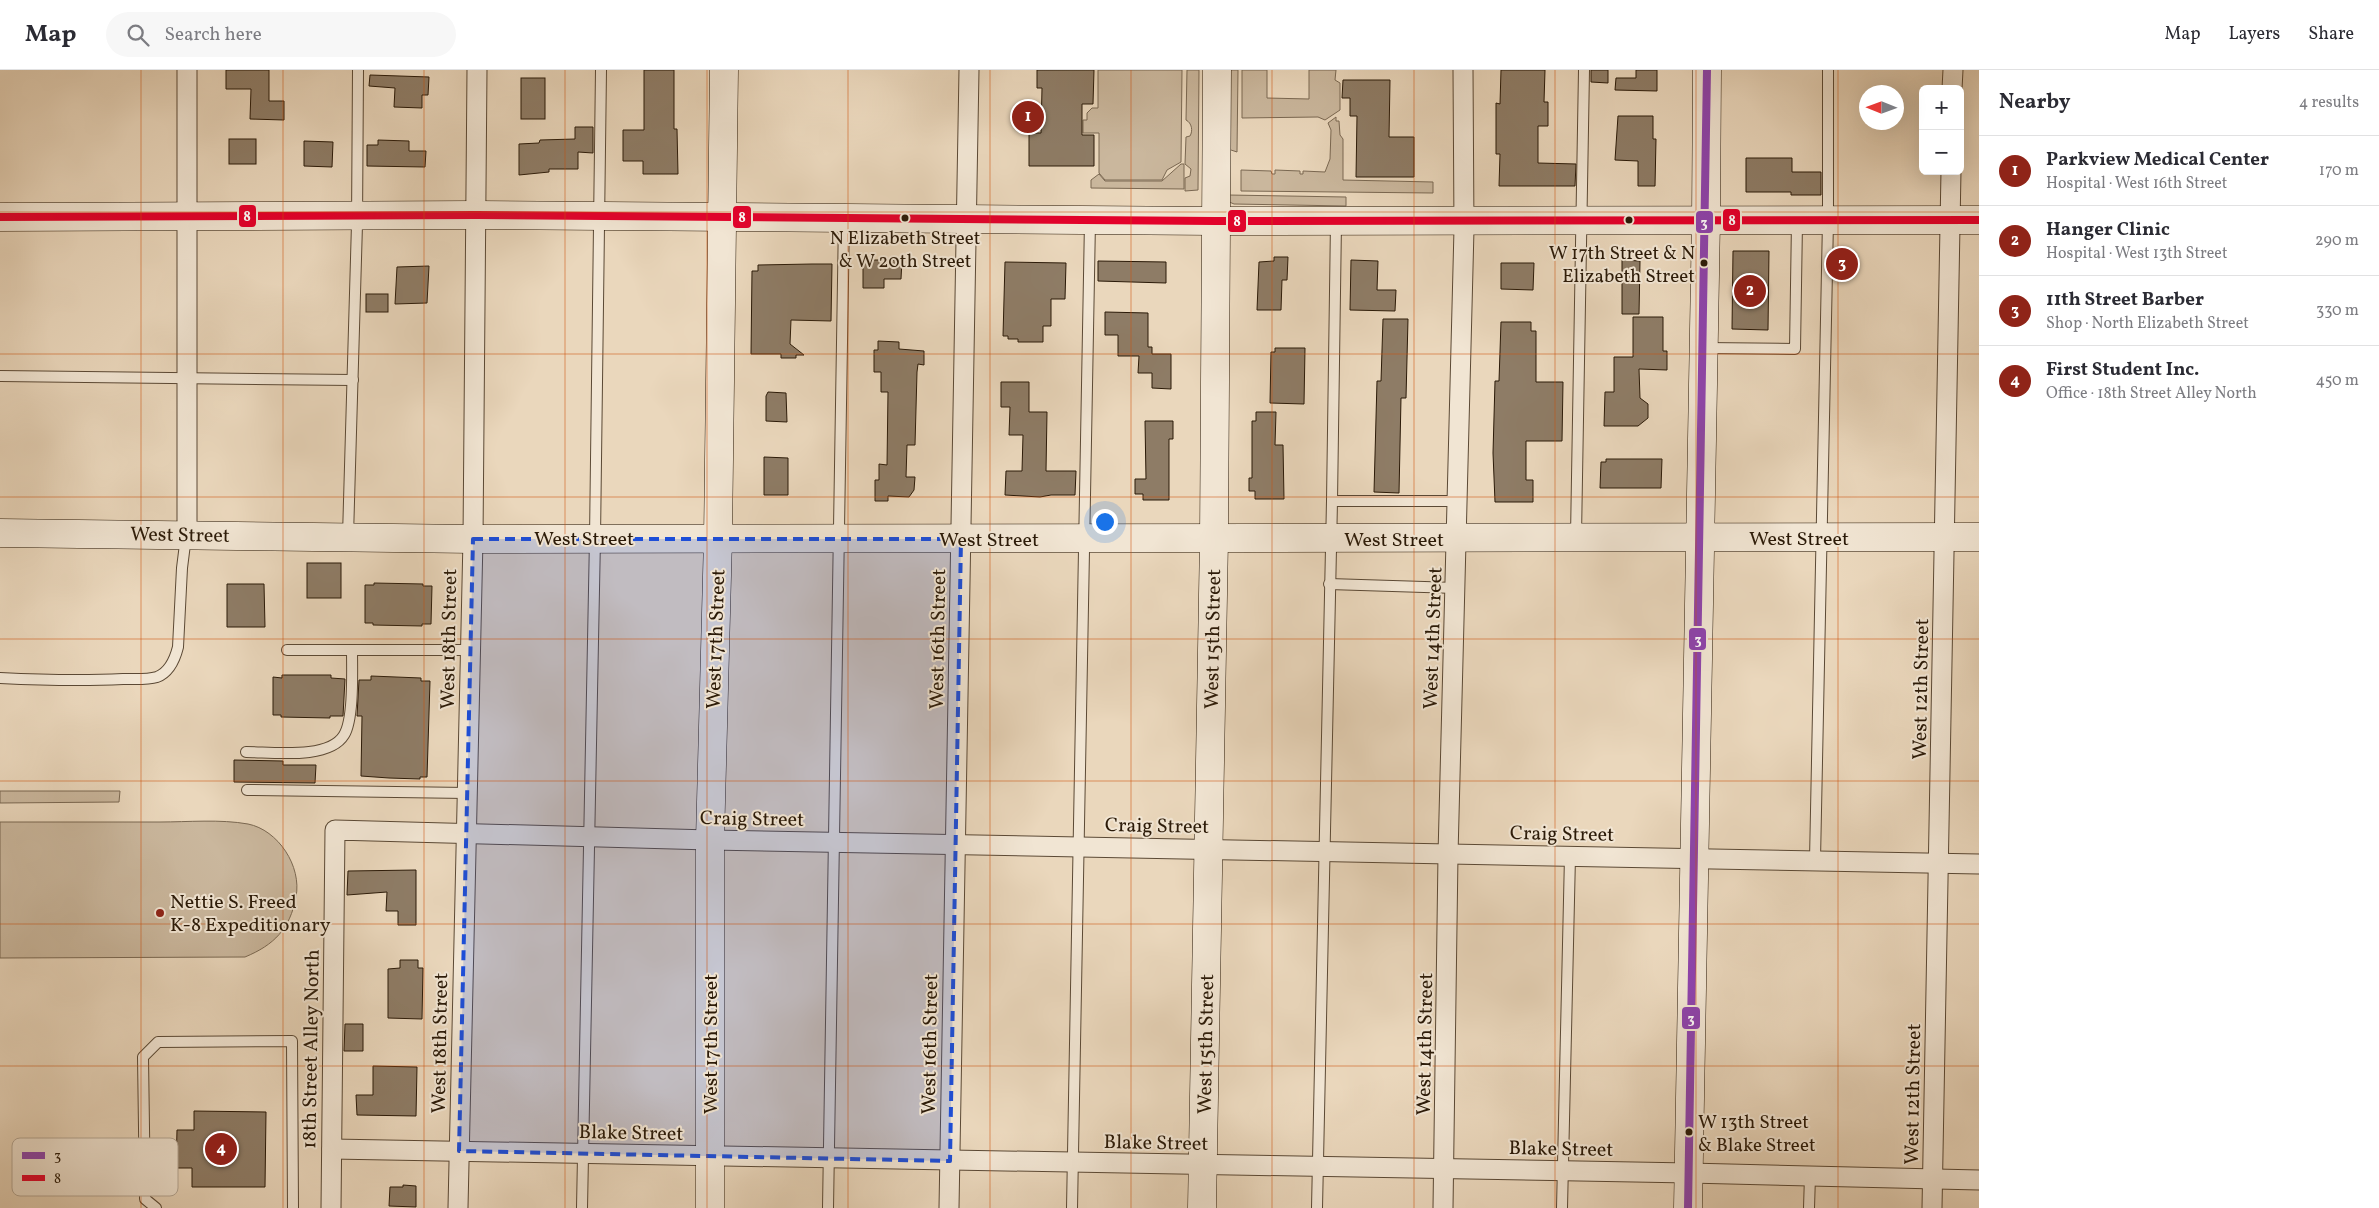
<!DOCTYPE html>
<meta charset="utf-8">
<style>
:root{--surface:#fff;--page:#f7f7f7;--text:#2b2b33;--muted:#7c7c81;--line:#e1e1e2;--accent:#8f2418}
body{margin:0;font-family:Vollkorn,serif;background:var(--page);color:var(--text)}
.controls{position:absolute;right:15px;top:15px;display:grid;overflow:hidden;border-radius:8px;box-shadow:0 5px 20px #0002}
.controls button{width:45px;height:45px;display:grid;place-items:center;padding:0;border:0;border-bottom:1px solid var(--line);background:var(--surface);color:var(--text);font:25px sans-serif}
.compass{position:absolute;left:1859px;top:15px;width:45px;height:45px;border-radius:50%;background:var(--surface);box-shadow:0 5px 20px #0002;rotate:271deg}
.you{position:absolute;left:1104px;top:451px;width:18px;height:18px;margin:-12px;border:4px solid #fff;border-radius:50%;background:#1a73e8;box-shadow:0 0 0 8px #1a73e833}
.badge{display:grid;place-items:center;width:32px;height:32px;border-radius:50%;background:var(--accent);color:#fff;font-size:16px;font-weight:700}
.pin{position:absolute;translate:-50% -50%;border:2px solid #fff;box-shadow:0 1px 5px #0006}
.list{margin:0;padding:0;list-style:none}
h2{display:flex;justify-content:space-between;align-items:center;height:65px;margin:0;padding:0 20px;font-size:21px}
h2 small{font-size:16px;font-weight:400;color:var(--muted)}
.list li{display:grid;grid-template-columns:32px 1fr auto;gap:15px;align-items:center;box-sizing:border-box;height:70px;padding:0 20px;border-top:1px solid var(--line)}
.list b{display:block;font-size:19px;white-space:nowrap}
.list p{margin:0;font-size:16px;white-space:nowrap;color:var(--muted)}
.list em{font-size:16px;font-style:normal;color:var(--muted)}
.icon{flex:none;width:28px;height:28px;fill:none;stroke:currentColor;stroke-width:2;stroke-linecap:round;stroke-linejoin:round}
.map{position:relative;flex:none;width:1979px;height:1138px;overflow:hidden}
header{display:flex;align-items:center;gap:30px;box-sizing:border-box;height:70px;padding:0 25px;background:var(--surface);border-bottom:1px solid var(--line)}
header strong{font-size:24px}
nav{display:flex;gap:28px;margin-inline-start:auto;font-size:18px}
.search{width:350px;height:45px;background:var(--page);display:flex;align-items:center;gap:12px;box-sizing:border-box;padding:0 18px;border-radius:28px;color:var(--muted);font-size:19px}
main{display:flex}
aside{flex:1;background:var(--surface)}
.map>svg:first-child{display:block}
.green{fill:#cab79d;stroke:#7a6852}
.building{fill:#8e7c66;stroke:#2b1a08}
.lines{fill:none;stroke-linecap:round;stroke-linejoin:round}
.lane-casing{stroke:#5b4935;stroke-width:12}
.street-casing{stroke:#5b4935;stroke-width:21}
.secondary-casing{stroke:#2b1a08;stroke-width:29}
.lane{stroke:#f1e5d3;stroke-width:10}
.street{stroke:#f1e5d3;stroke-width:19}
.secondary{stroke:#f1e5d3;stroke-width:28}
.bus-1-casing{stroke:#f1e5d3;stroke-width:11}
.bus-2-casing{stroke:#f1e5d3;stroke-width:11}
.bus-1{stroke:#8e44ad;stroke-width:8}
.bus-2{stroke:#e4002b;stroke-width:8}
.marked{fill:#1d4ed8;fill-opacity:0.2;stroke:#1d4ed8;stroke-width:4;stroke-dasharray:10 6;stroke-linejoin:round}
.grid{fill:none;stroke:#cc500b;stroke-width:1;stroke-opacity:0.55}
.bus-dot{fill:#2b1a08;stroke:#f1e5d3;stroke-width:2}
.poi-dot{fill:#8f2418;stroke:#f1e5d3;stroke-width:2}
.labels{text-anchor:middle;stroke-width:4;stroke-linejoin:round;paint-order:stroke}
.bus-label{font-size:19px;fill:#2b1a08;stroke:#f1e5d3}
.street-label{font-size:20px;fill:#2b1a08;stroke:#f1e5d3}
.poi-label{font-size:20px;fill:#2b1a08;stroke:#f1e5d3;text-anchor:start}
.key{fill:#f1e5d3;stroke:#b6a896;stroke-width:1}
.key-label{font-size:14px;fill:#2b1a08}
.line-badge{stroke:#f1e5d3;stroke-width:2}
.badge-label{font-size:14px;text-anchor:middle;font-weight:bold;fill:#fff}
</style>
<header>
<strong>Map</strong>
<div class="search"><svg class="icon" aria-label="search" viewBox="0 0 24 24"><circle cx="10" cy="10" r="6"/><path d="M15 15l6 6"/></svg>Search here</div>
<nav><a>Map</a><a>Layers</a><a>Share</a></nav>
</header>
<main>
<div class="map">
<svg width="1979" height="1138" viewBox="0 0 1979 1138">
<rect width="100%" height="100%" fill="#ead7bc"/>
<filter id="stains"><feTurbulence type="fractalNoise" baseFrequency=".004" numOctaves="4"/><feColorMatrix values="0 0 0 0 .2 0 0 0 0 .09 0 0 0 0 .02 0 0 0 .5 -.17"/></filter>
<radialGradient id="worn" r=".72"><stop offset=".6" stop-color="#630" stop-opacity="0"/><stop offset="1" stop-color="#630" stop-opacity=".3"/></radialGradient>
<g class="green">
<path d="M 1098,0 L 1182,0 L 1181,92 L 1167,100 L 1162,110 L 1105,110 L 1099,103 L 1099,63 L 1083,63 L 1083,50 L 1087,50 L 1087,43 L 1092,38 L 1098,38 Z"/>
<path d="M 1187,0 L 1199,0 L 1198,120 L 1185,121 L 1185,108 L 1190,106 L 1191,99 L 1185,94 L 1186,67 L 1190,66 C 1193,61 1192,53 1186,50 Z"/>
<path d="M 1227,0 L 1238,0 L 1237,82 L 1225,78 Z"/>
<path d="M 1242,0 L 1267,0 L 1267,28 L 1309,29 L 1309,0 L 1336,0 L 1335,10 L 1340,13 L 1340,40 L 1325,50 L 1318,47 L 1242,48 Z"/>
<path d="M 1336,47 L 1336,51 L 1339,51 L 1340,65 L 1343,69 L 1343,110 L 1433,112 L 1433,123 L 1241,121 L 1241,100 L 1271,101 L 1272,104 L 1275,104 L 1275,100 L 1300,101 L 1300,104 L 1303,104 L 1303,101 L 1325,102 L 1330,89 L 1331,60 L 1328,53 Z"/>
<path d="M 1181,94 L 1184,94 L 1184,119 L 1091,118 L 1091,110 L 1099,104 L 1105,111 L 1162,111 Z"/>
<path d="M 1228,125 L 1346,127 L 1346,136 L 1234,134 L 1227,131 Z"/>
<path d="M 0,721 L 120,721 L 119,732 L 0,733 Z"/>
<path d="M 0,752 C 53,752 107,752 160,752 C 188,752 220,749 248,754 C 278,760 302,796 296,827 C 290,859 274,875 245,887 L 0,888 Z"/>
</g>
<g class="building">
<path d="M 226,0 L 269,0 L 269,31 L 284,31 L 284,50 L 250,49 L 251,19 L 226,19 Z"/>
<path d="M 644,0 L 674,0 L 674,59 L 677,59 L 678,104 L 643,104 L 643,91 L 623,91 L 623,60 L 644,60 Z"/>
<path d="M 1037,0 L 1094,0 L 1093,34 L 1082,34 L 1082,65 L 1094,65 L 1094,96 L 1029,96 L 1029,63 L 1041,63 L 1042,18 L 1037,18 Z"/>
<path d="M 1501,0 L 1545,0 L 1544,32 L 1548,32 L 1548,56 L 1538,56 L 1538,93 L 1576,94 L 1575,116 L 1499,116 L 1500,84 L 1496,84 L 1496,33 L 1500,34 Z"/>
<path d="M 1591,0 L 1608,0 L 1608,13 L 1591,12 Z"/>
<path d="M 1636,0 L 1657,0 L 1657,21 L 1615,20 L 1616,8 L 1636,8 Z"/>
<path d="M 370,5 L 429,7 L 428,25 L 422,25 L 422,38 L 394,37 L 395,18 L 369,16 Z"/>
<rect x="521" y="8" width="24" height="41"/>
<path d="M 1343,10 L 1390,10 L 1389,67 L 1414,67 L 1414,107 L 1356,107 L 1357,46 L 1350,46 L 1350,28 L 1342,28 Z"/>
<path d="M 1618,46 L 1653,46 L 1653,69 L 1656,69 L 1655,116 L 1638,116 L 1638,91 L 1615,90 Z"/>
<path d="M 575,57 L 593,57 L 593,83 L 578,82 L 578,99 L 549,99 L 549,102 L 519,105 L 519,74 L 539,73 L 540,70 L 575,69 Z"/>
<rect x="229" y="69" width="27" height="25"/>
<path d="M 378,70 L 409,71 L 409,81 L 426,81 L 425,97 L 367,96 L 367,75 L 378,75 Z"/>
<path d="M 304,71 L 333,72 L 332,97 L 304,96 Z"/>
<path d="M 1746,88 L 1792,88 L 1792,102 L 1821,102 L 1821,125 L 1791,125 L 1791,122 L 1746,122 Z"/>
<path d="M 1733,181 L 1769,181 L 1768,260 L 1732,259 Z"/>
<path d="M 1834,182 L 1850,182 L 1852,203 L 1848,203 L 1848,207 L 1834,207 Z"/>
<path d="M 1274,187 L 1288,187 L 1287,210 L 1282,210 L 1281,240 L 1257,240 L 1259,192 L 1274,191 Z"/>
<path d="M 863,190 L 902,190 L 901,209 L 884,209 L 884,218 L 863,218 Z"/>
<path d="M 1351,190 L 1378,191 L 1377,220 L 1396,220 L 1395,241 L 1350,240 Z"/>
<path d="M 1622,190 L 1640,191 L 1639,244 L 1622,244 Z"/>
<path d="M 1098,191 L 1166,192 L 1166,213 L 1098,211 Z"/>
<path d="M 1005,192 L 1066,193 L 1065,229 L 1051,229 L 1051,256 L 1043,256 L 1043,272 L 1018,272 L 1018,269 L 1008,269 L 1008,266 L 1003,266 Z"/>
<path d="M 1501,193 L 1534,193 L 1533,220 L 1501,219 Z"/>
<path d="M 812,194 L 832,194 L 831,251 L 791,250 L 790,274 L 804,285 L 796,285 L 796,288 L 781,288 L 781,284 L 751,284 L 752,201 L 758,201 L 758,195 Z"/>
<path d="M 429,196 L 427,233 L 395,234 L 397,197 Z"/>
<rect x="366" y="224" width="22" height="18"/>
<path d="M 1105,242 L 1148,243 L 1148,277 L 1152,277 L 1152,284 L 1171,284 L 1171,319 L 1152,318 L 1152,303 L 1138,303 L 1139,286 L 1118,286 L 1118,265 L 1105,265 Z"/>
<path d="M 1633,247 L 1663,247 L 1663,281 L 1667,281 L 1667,300 L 1639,299 L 1640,328 L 1648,334 L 1648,348 L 1638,356 L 1604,356 L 1605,322 L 1614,322 L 1614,287 L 1633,287 Z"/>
<path d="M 1383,249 L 1408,249 L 1406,328 L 1401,328 L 1399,423 L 1374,422 L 1377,311 L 1381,311 Z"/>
<path d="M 1501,252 L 1531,252 L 1531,261 L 1536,261 L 1536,312 L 1563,312 L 1562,371 L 1526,371 L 1526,410 L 1533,410 L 1533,432 L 1495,432 L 1493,383 L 1495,311 L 1499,311 Z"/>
<path d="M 878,271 L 899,272 L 899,279 L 924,281 L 924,295 L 918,294 L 917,302 L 915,375 L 907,375 L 906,407 L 915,407 L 914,420 L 909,427 L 888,426 L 888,431 L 875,431 L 875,410 L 879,410 L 879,394 L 887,395 L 888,322 L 881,322 L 881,302 L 874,302 L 874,280 L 878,280 Z"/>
<path d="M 1275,278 L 1305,278 L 1304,334 L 1270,333 L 1271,282 L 1275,282 Z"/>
<path d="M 1001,312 L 1029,312 L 1029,342 L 1047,342 L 1046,401 L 1076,401 L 1075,425 L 1051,425 L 1040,427 L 1005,425 L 1006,401 L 1022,401 L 1023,365 L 1009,365 L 1010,337 L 1001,337 Z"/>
<path d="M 768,322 L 786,323 L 787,352 L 766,351 L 766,326 Z"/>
<path d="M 1256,342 L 1276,342 L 1275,375 L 1283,375 L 1284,429 L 1255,429 L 1255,421 L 1249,421 L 1249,408 L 1252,408 L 1252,351 L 1256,351 Z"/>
<path d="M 1145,351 L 1173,351 L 1173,369 L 1169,369 L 1169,430 L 1143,430 L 1143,424 L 1135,424 L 1135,409 L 1146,409 Z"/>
<path d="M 764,387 L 788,388 L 788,425 L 764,425 Z"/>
<path d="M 1606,389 L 1662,389 L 1661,418 L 1600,418 L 1601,392 L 1606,392 Z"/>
<rect x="307" y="493" width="34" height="35"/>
<path d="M 374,513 L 423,514 L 423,516 L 432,516 L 431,554 L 422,554 L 422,556 L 373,555 L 373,553 L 365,553 L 365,515 L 374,515 Z"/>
<path d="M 227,514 L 264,514 L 265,557 L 227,557 Z"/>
<path d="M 282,605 L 331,605 L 331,608 L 345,609 L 343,646 L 330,646 L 330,648 L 281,647 L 281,645 L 273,645 L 273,607 L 282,608 Z"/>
<path d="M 371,606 L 421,608 L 421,611 L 430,611 L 427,707 L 420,707 L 420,709 L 389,708 L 361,706 L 362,646 L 357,646 L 359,610 L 371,610 Z"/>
<path d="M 234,690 L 283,691 L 283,695 L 316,695 L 315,713 L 234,712 Z"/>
<path d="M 416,800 L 416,855 L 398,855 L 398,841 L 386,841 L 387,822 L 347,825 L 348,801 Z"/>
<path d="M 400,890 L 418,890 L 418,898 L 423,898 L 422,949 L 388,948 L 388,899 L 400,898 Z"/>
<path d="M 345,954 L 363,954 L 363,981 L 344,981 Z"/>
<path d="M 373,996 L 417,997 L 416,1046 L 357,1045 L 356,1025 L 373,1025 Z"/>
<path d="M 194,1041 L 266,1042 L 265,1117 L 192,1117 L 192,1098 L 176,1098 L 177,1060 L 194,1060 Z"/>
<path d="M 403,1115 L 416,1116 L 416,1137 L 389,1136 L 390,1117 L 403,1117 Z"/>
</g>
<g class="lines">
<g class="lane-casing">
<g id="lane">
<path d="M 1704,278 L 1795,279 L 1797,152"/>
<path d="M 0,306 L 353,310"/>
<path d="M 1332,431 L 1336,152"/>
<path d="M 348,466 L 357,154 L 358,0"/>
<path d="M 1576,466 L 1584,0"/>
<path d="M 1329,514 L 1456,518"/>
<path d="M 287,580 L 470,580"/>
<path d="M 0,608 C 41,610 82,611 123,609 C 133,609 147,610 157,607 C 170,602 175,589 178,577 L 182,498 L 186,466"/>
<path d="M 246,682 C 272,682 329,690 344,665 C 354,649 352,600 352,580"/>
<path d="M 247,720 L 467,723"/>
<path d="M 1815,790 L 1828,151 L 1828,0"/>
<path d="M 156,1138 L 145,1129 L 143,987 L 158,972 L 292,971 L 293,1138"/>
<path d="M 582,1138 L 595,468 L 601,0"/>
<path d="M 828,1138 L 844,149"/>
<path d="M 1072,1138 L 1090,151"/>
<path d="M 1317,1138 L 1332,431 L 1458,431"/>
<path d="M 1562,1138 L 1570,786"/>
<path d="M 1809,1138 L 1810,1106"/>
</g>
</g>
<g class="street-casing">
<g id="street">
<path d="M 1952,19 L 1953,0"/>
<path d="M 187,464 L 187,0"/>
<path d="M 332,1079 L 1689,1103 L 1979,1110"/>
<path d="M 331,1138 L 335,760 L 710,770 L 1979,794"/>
<path d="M 458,1138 L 473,469 L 477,0"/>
<path d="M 949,1138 L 969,0"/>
<path d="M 1443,1138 L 1448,785 L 1464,159 L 1463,0"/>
<path d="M 1932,1138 L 1951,101"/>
</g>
</g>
<g class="secondary-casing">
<g id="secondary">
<path d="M 0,147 L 476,145 L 1215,151 L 1979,150"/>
<path d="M 0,463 L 473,469 L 1979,467"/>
<path d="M 710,1138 L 710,770 L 718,468 L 724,0"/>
<path d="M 1202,1138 L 1214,469 L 1217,0"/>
<path d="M 1688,1138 L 1706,150 L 1707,0"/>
</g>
</g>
<use href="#lane" class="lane"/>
<use href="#street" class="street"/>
<use href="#secondary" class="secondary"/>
<g class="bus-1-casing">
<path id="bus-1" d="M 1688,1138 L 1707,0"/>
</g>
<g class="bus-2-casing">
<path id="bus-2" d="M 0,147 L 476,145 L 1215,151 L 1979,150"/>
</g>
<use href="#bus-1" class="bus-1"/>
<use href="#bus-2" class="bus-2"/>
</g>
<path class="marked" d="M 473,469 L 961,469 L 950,1091 L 459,1081 Z"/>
<path class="grid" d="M 141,0 L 141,1138M 283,0 L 283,1138M 424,0 L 424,1138M 565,0 L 565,1138M 707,0 L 707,1138M 848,0 L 848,1138M 990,0 L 990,1138M 1131,0 L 1131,1138M 1272,0 L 1272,1138M 1414,0 L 1414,1138M 1555,0 L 1555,1138M 1696,0 L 1696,1138M 1838,0 L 1838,1138M 0,142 L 1979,142M 0,284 L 1979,284M 0,427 L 1979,427M 0,569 L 1979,569M 0,711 L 1979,711M 0,854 L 1979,854M 0,996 L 1979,996"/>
<g class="bus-dot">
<circle cx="905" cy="148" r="4.5"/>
<circle cx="1629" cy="150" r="4.5"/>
<circle cx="1704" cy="193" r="4.5"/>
<circle cx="1689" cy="1062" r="4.5"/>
</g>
<circle class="poi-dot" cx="160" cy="843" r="5"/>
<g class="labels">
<g class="bus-label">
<text x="905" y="174">N Elizabeth Street<tspan x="905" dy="23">&amp; W 20th Street</tspan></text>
<text x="1695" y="189" text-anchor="end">W 17th Street &amp; N<tspan x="1695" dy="23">Elizabeth Street</tspan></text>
<text x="1698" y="1058" text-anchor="start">W 13th Street<tspan x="1698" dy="23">&amp; Blake Street</tspan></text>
</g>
<g class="street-label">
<text transform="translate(180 464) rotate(1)" y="7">West Street</text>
<text x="584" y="475">West Street</text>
<text x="1799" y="475">West Street</text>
<text x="989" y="476">West Street</text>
<text x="1394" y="476">West Street</text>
<text transform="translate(1432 568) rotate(-88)" y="7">West 14th Street</text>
<text transform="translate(448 569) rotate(-89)" y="7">West 18th Street</text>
<text transform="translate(715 569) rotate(-88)" y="7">West 17th Street</text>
<text transform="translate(937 569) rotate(-89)" y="7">West 16th Street</text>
<text transform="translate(1212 569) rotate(-89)" y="7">West 15th Street</text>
<text transform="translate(1920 619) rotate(-89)" y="7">West 12th Street</text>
<text transform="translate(752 748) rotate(1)" y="7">Craig Street</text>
<text transform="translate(1157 755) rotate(1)" y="7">Craig Street</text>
<text transform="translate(1562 763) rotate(1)" y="7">Craig Street</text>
<text transform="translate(439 973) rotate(-89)" y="7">West 18th Street</text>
<text transform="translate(710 974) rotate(-90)" y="7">West 17th Street</text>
<text transform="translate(929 974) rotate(-89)" y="7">West 16th Street</text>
<text transform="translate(1205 974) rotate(-89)" y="7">West 15th Street</text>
<text transform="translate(1424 974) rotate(-89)" y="7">West 14th Street</text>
<text transform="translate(310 979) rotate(-89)" y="7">18th Street Alley North</text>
<text transform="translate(1912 1024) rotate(-89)" y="7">West 12th Street</text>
<text transform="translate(631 1062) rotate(1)" y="7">Blake Street</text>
<text transform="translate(1156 1072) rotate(1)" y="7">Blake Street</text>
<text transform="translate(1561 1078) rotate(1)" y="7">Blake Street</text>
</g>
<g class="poi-label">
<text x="170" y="838">Nettie S. Freed<tspan x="170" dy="23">K-8 Expeditionary</tspan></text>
</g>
</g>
<rect x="12" y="1068" width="166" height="58" rx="8" class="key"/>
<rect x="22" y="1082" width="23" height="7" fill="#8e44ad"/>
<rect x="22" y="1105" width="23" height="6" fill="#e4002b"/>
<g class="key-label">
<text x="54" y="1090">3</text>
<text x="54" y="1113">8</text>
</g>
<g class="line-badge">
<rect x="238" y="134" width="19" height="24" rx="5" fill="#e4002b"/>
<rect x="732" y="135" width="20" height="24" rx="5" fill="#e4002b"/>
<rect x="1722" y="138" width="19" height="24" rx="5" fill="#e4002b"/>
<rect x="1227" y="139" width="20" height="24" rx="5" fill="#e4002b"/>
<rect x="1695" y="140" width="19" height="24" rx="5" fill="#8e44ad"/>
<rect x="1688" y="557" width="19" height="24" rx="5" fill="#8e44ad"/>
<rect x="1681" y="936" width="20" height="24" rx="5" fill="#8e44ad"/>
</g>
<g class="badge-label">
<text x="247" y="151">8</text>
<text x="742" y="152">8</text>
<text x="1732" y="155">8</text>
<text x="1237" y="156">8</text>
<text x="1704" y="157">3</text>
<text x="1698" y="574">3</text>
<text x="1691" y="953">3</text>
</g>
<rect width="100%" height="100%" filter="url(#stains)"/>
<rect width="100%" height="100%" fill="url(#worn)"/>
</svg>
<div class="controls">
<button>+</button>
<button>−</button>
</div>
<svg class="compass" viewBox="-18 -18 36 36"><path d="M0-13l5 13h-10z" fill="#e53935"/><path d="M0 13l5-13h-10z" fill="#7c7c81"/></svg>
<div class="you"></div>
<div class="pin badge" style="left:1028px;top:47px">1</div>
<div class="pin badge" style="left:1750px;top:221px">2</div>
<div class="pin badge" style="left:1842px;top:194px">3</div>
<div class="pin badge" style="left:221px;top:1079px">4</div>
</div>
<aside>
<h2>Nearby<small>4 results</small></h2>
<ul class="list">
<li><span class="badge">1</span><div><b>Parkview Medical Center</b><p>Hospital · West 16th Street</p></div><em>170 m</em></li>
<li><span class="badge">2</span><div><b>Hanger Clinic</b><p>Hospital · West 13th Street</p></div><em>290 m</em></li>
<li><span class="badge">3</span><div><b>11th Street Barber</b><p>Shop · North Elizabeth Street</p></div><em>330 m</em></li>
<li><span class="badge">4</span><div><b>First Student Inc.</b><p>Office · 18th Street Alley North</p></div><em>450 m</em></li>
</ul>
</aside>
</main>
